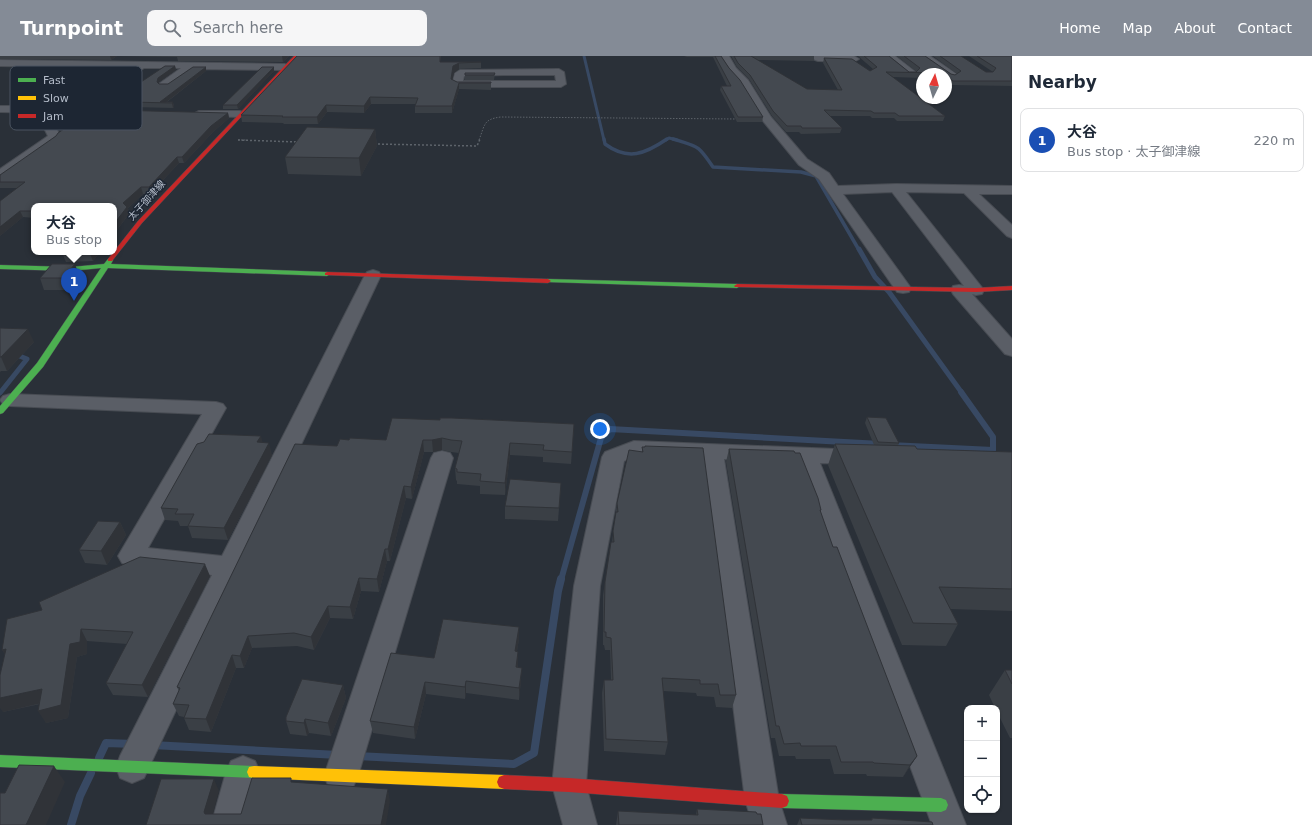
<!DOCTYPE html>
<meta charset="utf-8">
<style>
:root{--surface:#fff;--page:#f6f6f7;--text:#1f2937;--muted:#747a83;--line:#e0e1e3;--accent:#848b96}
body{margin:0;font-family:"DejaVu Sans","Noto Sans JP",sans-serif;background:var(--page);color:var(--text)}
.controls{position:absolute;right:12px;bottom:12px;display:grid;overflow:hidden;border-radius:8px;box-shadow:0 1px 3px #0004}
.controls button{width:36px;height:36px;display:grid;place-items:center;padding:0;border:0;border-bottom:1px solid var(--line);background:var(--surface);color:var(--text);font:20px sans-serif}
.compass{position:absolute;left:916px;top:12px;width:36px;height:36px;border-radius:50%;background:var(--surface);box-shadow:0 1px 3px #0004;rotate:5deg}
.you{position:absolute;left:600px;top:373px;width:14px;height:14px;margin:-10px;border:3px solid #fff;border-radius:50%;background:#1a73e8;box-shadow:0 0 0 6px #1a73e833}
.badge{display:grid;place-items:center;width:26px;height:26px;border-radius:50%;background:var(--accent);color:#fff;font-size:13px;font-weight:700}
.pin{position:absolute;translate:-50% -33px;filter:drop-shadow(0 1px 2px #0008)}
.pin::after{content:'';position:absolute;top:21px;width:14px;height:12px;background:inherit;clip-path:polygon(0 0,100% 0,50% 100%)}
.popup{position:absolute;left:31px;top:147px;width:86px;height:52px;box-sizing:border-box;display:grid;place-content:center;border-radius:8px;background:var(--surface);filter:drop-shadow(0 1px 3px #0005);font-size:13px;white-space:nowrap;color:var(--muted)}
.popup b{font-size:15px;color:var(--text)}
.popup::after{content:'';position:absolute;left:50%;top:100%;margin-left:-8px;border:8px solid transparent;border-top-color:var(--surface)}
.list{margin:0;padding:0;list-style:none}
h2{display:flex;justify-content:space-between;align-items:center;height:52px;margin:0;padding:0 16px;font-size:17px}
h2 small{font-size:13px;font-weight:400;color:var(--muted)}
.list li{display:grid;grid-template-columns:26px 1fr auto;gap:12px;align-items:center;box-sizing:border-box;height:64px;margin:0 8px 8px;padding:0 8px;border:1px solid var(--line);border-radius:8px}
.list b{display:block;font-size:15px;white-space:nowrap}
.list p{margin:0;font-size:13px;white-space:nowrap;color:var(--muted)}
.list em{font-size:13px;font-style:normal;color:var(--muted)}
.icon{flex:none;width:22px;height:22px;fill:none;stroke:currentColor;stroke-width:2;stroke-linecap:round;stroke-linejoin:round}
.map{position:relative;flex:none;width:1012px;height:769px;overflow:hidden}
header{display:flex;align-items:center;gap:24px;box-sizing:border-box;height:56px;padding:0 20px;background:var(--accent);color:#fff}
header strong{font-size:19px}
nav{display:flex;gap:22px;margin-inline-start:auto;font-size:14px}
.search{width:280px;height:36px;background:var(--page);display:flex;align-items:center;gap:10px;box-sizing:border-box;padding:0 14px;border-radius:8px;color:var(--muted);font-size:15px}
main{display:flex}
aside{flex:1;background:var(--surface)}
.map>svg:first-child{display:block}
.lines{fill:none;stroke-linecap:round;stroke-linejoin:round}
.stream-far4{stroke:#384963;stroke-width:3}
.stream-far3{stroke:#384963;stroke-width:3.5}
.stream-far2{stroke:#384963;stroke-width:5}
.stream-far1{stroke:#384963;stroke-width:6}
.stream{stroke:#384963;stroke-width:8}
.street-casing{stroke:#484c53;stroke-width:2}
.fast-casing{stroke:#484c53;stroke-width:1}
.slow-casing{stroke:#484c53;stroke-width:1}
.jam-casing{stroke:#484c53;stroke-width:1}
.path-far1{stroke:#5d636a;stroke-width:1;stroke-dasharray:1.5 1.5;stroke-linecap:butt}
.path{stroke:#5d636a;stroke-width:1.5;stroke-dasharray:2 2;stroke-linecap:butt}
.street{fill:#5a5e66;fill-rule:evenodd}
.fast{fill:#4caf50;fill-rule:evenodd}
.slow{fill:#ffc107;fill-rule:evenodd}
.jam{fill:#c62828;fill-rule:evenodd}
.wall{fill:#3a3f45}
.shaded-wall{fill:#303338}
.building{fill:#444950;stroke:#303338}
.labels{text-anchor:middle;stroke-width:3;stroke-linejoin:round;paint-order:stroke}
.far-street-label{font-size:10px;fill:#b4bcc9;stroke:#1d2633}
.key{fill:#1d2633;stroke:#4a5360;stroke-width:1}
.key-label{font-size:11px;fill:#b4bcc9}
</style>
<header>
<strong>Turnpoint</strong>
<div class="search"><svg class="icon" aria-label="search" viewBox="0 0 24 24"><circle cx="10" cy="10" r="6"/><path d="M15 15l6 6"/></svg>Search here</div>
<nav><a>Home</a><a>Map</a><a>About</a><a>Contact</a></nav>
</header>
<main>
<div class="map">
<svg width="1012" height="769" viewBox="0 0 1012 769">
<rect width="100%" height="100%" fill="#2a3038"/>
<g class="lines">
<g class="stream-far4">
<path d="M 584,0 L 604,84"/>
<path d="M 666,84 L 669,82 L 677,84"/>
</g>
<g class="stream-far3">
<path d="M 604,83 L 605,88 C 628,105 645,98 667,83"/>
<path d="M 673,83 C 699,91 698,89 713,111 L 801,116 L 816,120 L 859,194"/>
</g>
<g class="stream-far2">
<path d="M 859,193 L 875,221 L 889,236 L 962,337"/>
<path d="M 0,292 L 27,303 L 0,337"/>
</g>
<g class="stream-far1">
<path d="M 890,389 L 993,394 L 993,381 L 961,336"/>
<path d="M 561,524 L 601,382 L 610,373 L 881,388"/>
</g>
<g class="stream">
<path d="M 152,689 L 338,699"/>
<path d="M 357,700 L 514,708 L 534,697 L 558,535 L 561,523"/>
<path d="M 99,702 L 106,687 L 134,688"/>
<path d="M 71,769 L 80,740 L 91,717"/>
</g>
<g class="street-casing">
<g id="street">
<path d="M 719,0 L 729,0 L 736,12 L 748,24 L 771,61 L 807,103 L 829,117 L 838,130 L 896,128 L 1012,130 L 1012,138 L 979,138 L 1012,169 L 1012,182 L 1007,180 L 964,137 L 906,136 L 984,234 L 982,238 L 976,239 L 972,238 L 1012,283 L 1012,300 L 1005,298 L 953,238 L 951,234 L 953,230 L 959,229 L 964,230 L 892,136 L 843,138 L 911,232 L 909,236 L 903,237 L 897,236 L 819,123 L 799,109 L 763,65 L 740,28 L 729,16 Z"/>
<path d="M 811,0 L 854,0 L 859,3 L 854,6 L 818,5 L 815,4 Z"/>
<path d="M 884,0 L 895,0 L 917,17 L 915,19 L 909,19 Z"/>
<path d="M 919,0 L 930,0 L 958,19 L 953,22 L 950,21 Z"/>
<path d="M 0,4 L 285,8 L 290,11 L 285,14 L 193,13 L 168,31 L 160,31 L 159,29 L 160,27 L 181,12 L 144,12 L 86,51 L 107,52 L 108,54 L 107,56 L 75,57 L 54,69 L 60,79 L 57,85 L 5,122 L 0,123 L 0,113 L 48,80 L 42,68 L 60,57 L 0,56 L 0,50 L 71,50 L 132,12 L 0,10 Z"/>
<path d="M 559,13 L 564,16 L 566,28 L 561,31 L 457,31 L 452,28 L 455,17 L 460,14 ZM 504,19 L 555,19 L 556,25 L 463,25 L 464,20 Z"/>
<path d="M 199,55 L 240,55 L 246,58 L 240,61 L 195,60 L 193,58 Z"/>
<path d="M 373,214 L 379,216 L 381,219 L 144,722 L 132,727 L 120,722 L 116,711 L 120,700 L 212,519 L 131,510 L 122,507 L 118,500 L 202,358 L 10,350 L 3,348 L 0,344 L 3,340 L 10,338 L 216,346 L 223,348 L 226,352 L 148,492 L 222,500 L 365,219 L 367,216 Z"/>
<path d="M 634,385 L 861,394 L 869,396 L 872,401 L 869,406 L 861,408 L 820,407 L 966,769 L 932,769 L 797,406 L 724,403 L 779,744 L 787,769 L 753,769 L 745,744 L 702,402 L 637,399 L 624,405 L 600,530 L 586,729 L 597,769 L 563,769 L 552,729 L 574,530 L 602,401 L 605,396 Z"/>
<path d="M 442,395 L 450,397 L 453,402 L 358,720 L 353,731 L 341,736 L 329,731 L 324,720 L 431,402 L 434,397 Z"/>
<path d="M 243,700 L 255,705 L 260,716 L 245,769 L 211,769 L 226,716 L 231,705 Z"/>
</g>
</g>
<g class="fast-casing">
<g id="fast">
<path d="M 110,202 L 113,204 L 111,208 L 327,216 L 330,218 L 327,220 L 108,212 L 43,311 L 3,357 L 0,358 L 0,350 L 37,307 L 101,212 L 71,215 L 0,213 L 0,209 L 71,211 L 104,208 L 108,203 Z"/>
<path d="M 548,223 L 737,228 L 740,230 L 737,232 L 546,226 L 545,225 Z"/>
<path d="M 0,699 L 254,710 L 259,711 L 261,716 L 259,721 L 254,722 L 0,711 Z"/>
<path d="M 782,738 L 941,742 L 946,744 L 948,749 L 946,754 L 941,756 L 782,752 L 777,750 L 775,745 L 777,740 Z"/>
</g>
</g>
<g class="slow-casing">
<path id="slow" d="M 254,710 L 504,719 L 509,721 L 511,726 L 509,731 L 504,733 L 254,722 L 249,721 L 247,716 L 249,711 Z"/>
</g>
<g class="jam-casing">
<g id="jam">
<path d="M 294,0 L 298,0 L 142,167 L 112,205 L 108,205 L 108,203 L 138,165 Z"/>
<path d="M 327,216 L 548,223 L 551,225 L 548,227 L 325,219 L 325,217 Z"/>
<path d="M 737,228 L 976,232 L 1012,230 L 1012,234 L 976,236 L 735,231 L 734,230 Z"/>
<path d="M 504,719 L 569,722 L 782,738 L 787,740 L 789,745 L 787,750 L 782,752 L 569,736 L 504,733 L 499,731 L 497,726 L 499,721 Z"/>
</g>
</g>
<g class="path-far1">
<path d="M 238,84 L 246,84"/>
<path d="M 479,84 C 485,69 483,63 501,61 L 736,63"/>
</g>
<g class="path">
<path d="M 238,84 L 299,86"/>
<path d="M 374,88 L 477,90 L 480,83"/>
</g>
<use href="#street" class="street"/>
<use href="#fast" class="fast"/>
<use href="#slow" class="slow"/>
<use href="#jam" class="jam"/>
</g>
<g class="wall">
<path d="M 0,0 L 117,0 L 111,4 L 0,3 Z"/>
<path d="M 119,0 L 289,0 L 283,6 L 178,5 L 177,1 Z"/>
<path d="M 441,0 L 440,6 L 481,6 L 481,12 L 459,13 L 454,17 L 452,24 L 457,26 L 491,26 L 491,34 L 459,33 L 452,57 L 415,57 L 415,48 L 371,48 L 364,57 L 327,56 L 318,68 L 284,68 L 283,67 L 242,66 L 241,59 Z"/>
<path d="M 684,0 L 721,0 L 729,12 L 763,61 L 762,66 L 737,66 L 720,34 L 721,30 L 727,30 L 713,1 L 687,1 Z"/>
<path d="M 731,0 L 814,0 L 814,5 L 757,4 L 807,33 L 838,34 L 823,7 L 824,2 L 870,15 L 873,13 L 858,0 L 889,0 L 909,16 L 917,16 L 897,0 L 925,0 L 951,18 L 955,19 L 957,18 L 933,0 L 961,0 L 986,16 L 993,16 L 969,0 L 1012,0 L 1012,30 L 952,29 L 946,25 L 946,18 L 922,18 L 922,22 L 892,21 L 945,60 L 943,65 L 897,65 L 894,62 L 872,62 L 870,60 L 829,60 L 842,72 L 840,77 L 801,78 L 799,76 L 786,76 L 772,60 L 749,23 L 737,11 Z"/>
<path d="M 175,10 L 176,14 L 159,26 L 158,28 L 168,28 L 206,15 L 167,46 L 173,46 L 174,51 L 173,52 L 90,50 L 88,45 L 123,38 Z"/>
<path d="M 274,11 L 274,15 L 238,53 L 223,53 L 223,49 Z"/>
<path d="M 495,17 L 494,24 L 465,24 L 465,19 Z"/>
<path d="M 228,57 L 229,62 L 213,76 L 184,107 L 179,107 L 150,138 L 143,138 L 128,152 L 129,158 L 114,178 L 114,150 L 34,150 L 34,162 L 23,161 L 0,180 L 17,132 L 0,132 L 0,126 L 56,80 L 62,74 L 59,74 L 56,70 L 54,64 Z"/>
<path d="M 31,69 L 42,69 L 43,74 L 33,73 Z"/>
<path d="M 375,73 L 377,90 L 361,120 L 288,118 L 285,101 Z"/>
<path d="M 100,196 L 93,205 L 66,206 L 63,199 Z"/>
<path d="M 79,219 L 67,234 L 44,234 L 40,222 Z"/>
<path d="M 0,272 L 34,286 L 7,315 L 1,315 L 0,316 Z"/>
<path d="M 867,361 L 899,387 L 898,390 L 917,393 L 1012,396 L 1012,555 L 950,553 L 958,568 L 946,590 L 902,589 L 828,409 L 835,388 L 874,389 L 865,367 Z"/>
<path d="M 440,364 L 574,368 L 571,408 L 543,406 L 543,401 L 510,399 L 505,439 L 480,438 L 480,430 L 457,428 L 457,425 L 456,424 L 455,412 L 459,397 L 451,396 L 442,394 L 433,396 L 424,396 L 412,443 L 406,442 L 390,505 L 387,505 L 379,536 L 361,535 L 353,563 L 330,562 L 314,594 L 297,590 L 252,592 L 244,612 L 236,612 L 211,676 L 189,674 L 184,662 L 184,661 L 179,660 L 173,648 L 179,635 L 177,631 L 337,390 L 349,384 L 386,384 Z"/>
<path d="M 262,386 L 272,399 L 228,484 L 192,482 L 188,470 L 180,470 L 178,465 L 165,464 L 161,452 Z"/>
<path d="M 642,391 L 736,639 L 732,652 L 716,651 L 714,641 L 697,640 L 696,637 L 663,635 L 668,686 L 665,699 L 604,695 L 602,637 L 604,624 L 611,624 L 610,594 L 605,594 L 604,589 L 603,589 L 603,539 L 605,526 L 612,486 L 617,447 L 642,396 Z"/>
<path d="M 729,393 L 821,454 L 820,457 L 833,491 L 917,700 L 903,721 L 867,720 L 866,718 L 834,718 L 830,703 L 796,703 L 795,700 L 779,700 L 775,682 L 771,682 L 726,406 Z"/>
<path d="M 561,427 L 558,465 L 505,463 L 505,450 Z"/>
<path d="M 120,466 L 126,479 L 107,509 L 85,507 L 79,494 Z"/>
<path d="M 210,520 L 148,641 L 113,639 L 106,627 L 127,588 L 87,585 L 87,598 L 77,601 L 68,662 L 46,667 L 40,648 L 3,656 L 5,598 L 2,594 Z"/>
<path d="M 519,571 L 519,583 L 517,595 L 518,608 L 518,611 L 521,624 L 519,644 L 466,637 L 465,643 L 426,638 L 415,683 L 373,677 L 370,665 L 434,602 Z"/>
<path d="M 1005,614 L 1012,614 L 1012,682 L 1010,682 L 997,656 L 997,652 L 995,652 L 989,639 Z"/>
<path d="M 343,629 L 346,642 L 331,680 L 309,677 L 307,680 L 290,678 L 286,665 Z"/>
<path d="M 697,753 L 763,769 L 616,769 L 618,755 L 696,759 Z"/>
<path d="M 800,762 L 844,764 L 871,764 L 872,762 L 933,769 L 797,769 Z"/>
</g>
<g class="shaded-wall">
<path d="M 110,0 L 117,0 L 111,4 Z"/>
<path d="M 282,0 L 289,0 L 283,6 Z"/>
<path d="M 459,7 L 459,13 L 454,17 L 451,29 L 451,23 L 453,10 Z"/>
<path d="M 175,10 L 176,14 L 159,26 L 158,30 L 157,26 L 158,22 Z"/>
<path d="M 206,11 L 206,15 L 165,47 L 160,46 Z"/>
<path d="M 274,11 L 274,15 L 238,53 L 237,49 Z"/>
<path d="M 459,27 L 459,33 L 452,57 L 452,50 Z"/>
<path d="M 370,41 L 371,48 L 364,57 L 364,50 Z"/>
<path d="M 173,46 L 174,51 L 173,52 L 172,47 Z"/>
<path d="M 326,49 L 327,56 L 318,68 L 317,61 Z"/>
<path d="M 228,57 L 229,62 L 213,76 L 184,107 L 182,101 L 211,70 Z"/>
<path d="M 375,73 L 377,90 L 361,120 L 359,102 Z"/>
<path d="M 177,101 L 179,107 L 150,138 L 149,131 Z"/>
<path d="M 141,131 L 143,138 L 128,152 L 129,158 L 114,178 L 114,168 L 123,147 Z"/>
<path d="M 20,155 L 23,161 L 0,180 L 0,171 Z"/>
<path d="M 92,196 L 100,196 L 93,205 L 90,198 Z"/>
<path d="M 75,208 L 79,219 L 67,234 L 63,222 Z"/>
<path d="M 28,273 L 34,286 L 7,315 L 1,301 Z"/>
<path d="M 261,380 L 264,392 L 257,386 Z"/>
<path d="M 442,382 L 442,394 L 433,396 L 432,384 Z"/>
<path d="M 423,384 L 424,396 L 412,443 L 411,431 Z"/>
<path d="M 269,387 L 272,399 L 228,484 L 224,472 Z"/>
<path d="M 510,387 L 510,399 L 505,439 L 505,427 Z"/>
<path d="M 404,430 L 406,442 L 390,505 L 388,493 Z"/>
<path d="M 120,466 L 126,479 L 107,509 L 101,495 Z"/>
<path d="M 385,493 L 387,505 L 379,536 L 377,523 Z"/>
<path d="M 205,508 L 210,520 L 148,641 L 142,629 Z"/>
<path d="M 359,522 L 361,535 L 353,563 L 350,551 Z"/>
<path d="M 328,550 L 330,562 L 314,594 L 311,581 Z"/>
<path d="M 519,571 L 519,583 L 515,607 L 515,595 Z"/>
<path d="M 81,573 L 87,585 L 87,598 L 77,601 L 68,662 L 46,667 L 38,655 L 70,588 Z"/>
<path d="M 248,580 L 252,592 L 244,612 L 240,600 Z"/>
<path d="M 6,593 L 10,606 L 2,594 Z"/>
<path d="M 518,596 L 518,608 L 516,623 L 516,611 Z"/>
<path d="M 232,599 L 236,612 L 211,676 L 206,663 Z"/>
<path d="M 522,612 L 521,624 L 519,644 L 519,632 Z"/>
<path d="M 466,625 L 466,637 L 465,643 L 465,631 Z"/>
<path d="M 425,626 L 426,638 L 415,683 L 414,671 Z"/>
<path d="M 343,629 L 346,642 L 331,680 L 328,667 Z"/>
<path d="M 42,633 L 50,645 L 3,656 L 0,652 L 0,642 Z"/>
<path d="M 305,663 L 309,677 L 307,680 L 304,667 Z"/>
<path d="M 917,700 L 903,721 L 910,709 Z"/>
<path d="M 54,710 L 65,726 L 46,769 L 26,769 Z"/>
<path d="M 214,723 L 219,735 L 210,769 L 204,756 Z"/>
<path d="M 388,733 L 390,745 L 386,769 L 381,769 Z"/>
</g>
<g class="building">
<path d="M 297,0 L 440,0 L 440,6 L 481,6 L 459,7 L 453,10 L 451,23 L 457,26 L 491,26 L 491,27 L 459,27 L 452,50 L 415,50 L 418,42 L 370,41 L 364,50 L 326,49 L 317,61 L 282,61 L 283,60 L 241,59 Z"/>
<path d="M 715,0 L 721,0 L 729,12 L 740,24 L 763,61 L 738,61 L 721,30 L 731,30 Z"/>
<path d="M 734,0 L 751,0 L 807,33 L 842,34 L 824,2 L 852,3 L 870,15 L 877,11 L 864,0 L 889,0 L 909,16 L 916,16 L 920,12 L 904,0 L 925,0 L 951,18 L 955,19 L 961,15 L 940,0 L 961,0 L 986,16 L 993,16 L 996,12 L 977,0 L 1012,0 L 1012,25 L 953,25 L 946,20 L 946,18 L 943,17 L 886,16 L 945,60 L 899,60 L 895,57 L 874,57 L 871,55 L 824,54 L 842,72 L 802,72 L 801,70 L 787,70 L 773,55 L 750,19 L 738,7 Z"/>
<path d="M 165,10 L 175,10 L 158,22 L 157,26 L 159,28 L 168,28 L 193,11 L 206,11 L 160,46 L 173,46 L 172,47 L 88,45 L 99,38 L 123,38 Z"/>
<path d="M 262,11 L 274,11 L 237,49 L 223,49 Z"/>
<path d="M 465,17 L 495,17 L 494,19 L 465,19 Z"/>
<path d="M 73,53 L 228,57 L 211,70 L 182,101 L 177,101 L 149,131 L 141,131 L 123,147 L 127,151 L 114,168 L 114,150 L 34,150 L 34,155 L 20,155 L 0,171 L 0,145 L 25,126 L 0,126 L 0,119 L 56,80 L 58,77 L 70,69 L 57,68 L 54,64 Z"/>
<path d="M 39,64 L 42,69 L 31,69 Z"/>
<path d="M 307,71 L 375,73 L 359,102 L 285,101 Z"/>
<path d="M 67,196 L 92,196 L 90,198 L 63,199 Z"/>
<path d="M 52,208 L 75,208 L 63,222 L 40,222 Z"/>
<path d="M 0,272 L 28,273 L 1,301 L 0,301 Z"/>
<path d="M 867,361 L 886,362 L 899,387 L 878,386 Z"/>
<path d="M 392,362 L 440,364 L 440,362 L 452,362 L 574,368 L 572,396 L 543,394 L 544,389 L 510,387 L 505,427 L 480,425 L 481,418 L 457,416 L 457,413 L 455,412 L 462,385 L 451,384 L 442,382 L 432,384 L 423,384 L 411,431 L 404,430 L 388,493 L 385,493 L 377,523 L 359,522 L 350,551 L 328,550 L 311,581 L 294,577 L 248,580 L 240,600 L 232,599 L 206,663 L 184,662 L 189,649 L 173,648 L 180,632 L 177,631 L 295,388 L 337,390 L 340,383 L 349,384 L 350,382 L 386,384 Z"/>
<path d="M 209,378 L 261,380 L 257,386 L 269,387 L 224,472 L 188,470 L 194,458 L 175,458 L 178,453 L 161,452 L 197,388 L 204,386 Z"/>
<path d="M 835,388 L 915,390 L 917,393 L 1012,396 L 1012,533 L 939,531 L 958,568 L 913,567 Z"/>
<path d="M 645,390 L 703,392 L 736,639 L 720,639 L 718,628 L 700,628 L 700,624 L 662,622 L 668,686 L 606,683 L 604,624 L 613,624 L 611,582 L 606,581 L 606,576 L 604,576 L 605,526 L 611,486 L 614,486 L 613,475 L 616,456 L 618,456 L 617,447 L 629,394 L 643,396 L 642,391 L 645,391 Z"/>
<path d="M 729,393 L 794,395 L 795,397 L 800,397 L 818,442 L 821,454 L 820,454 L 833,491 L 837,491 L 917,700 L 910,709 L 874,707 L 873,706 L 841,706 L 836,690 L 801,690 L 800,687 L 784,688 L 779,670 L 776,670 Z"/>
<path d="M 510,423 L 561,427 L 559,452 L 505,450 Z"/>
<path d="M 98,465 L 120,466 L 101,495 L 79,494 Z"/>
<path d="M 140,501 L 205,508 L 142,629 L 106,627 L 133,576 L 81,573 L 80,586 L 70,588 L 61,649 L 38,655 L 42,633 L 0,642 L 0,619 L 6,593 L 2,594 L 7,563 L 42,554 L 39,546 Z"/>
<path d="M 443,563 L 519,571 L 515,595 L 518,596 L 516,611 L 522,612 L 519,632 L 466,625 L 465,631 L 425,626 L 414,671 L 370,665 L 391,597 L 434,602 Z"/>
<path d="M 1005,614 L 1012,614 L 1012,628 Z"/>
<path d="M 302,623 L 343,629 L 328,667 L 305,663 L 304,667 L 286,665 L 286,661 Z"/>
<path d="M 19,709 L 54,710 L 26,769 L 0,769 L 0,737 L 5,737 Z"/>
<path d="M 252,722 L 291,722 L 291,726 L 388,733 L 381,769 L 146,769 L 161,723 L 214,723 L 204,756 L 205,758 L 241,758 Z"/>
<path d="M 697,753 L 756,756 L 757,758 L 761,758 L 763,769 L 619,769 L 618,755 L 698,759 Z"/>
<path d="M 800,762 L 844,764 L 872,764 L 872,762 L 932,766 L 933,769 L 802,769 Z"/>
</g>
<g class="labels">
<g class="far-street-label">
<text transform="translate(146 144) rotate(-48)" y="4">太子御津線</text>
</g>
</g>
<rect x="10" y="10" width="132" height="64" rx="6" class="key"/>
<rect x="18" y="22" width="18" height="4" fill="#4caf50"/>
<rect x="18" y="40" width="18" height="4" fill="#ffc107"/>
<rect x="18" y="58" width="18" height="4" fill="#c62828"/>
<g class="key-label">
<text x="43" y="28">Fast</text>
<text x="43" y="46">Slow</text>
<text x="43" y="64">Jam</text>
</g>
</svg>
<div class="controls">
<button>+</button>
<button>−</button>
<button><svg class="icon" aria-label="locate" viewBox="0 0 24 24"><circle cx="12" cy="12" r="6"/><path d="M12 2v4M12 18v4M2 12h4M18 12h4"/></svg></button>
</div>
<svg class="compass" viewBox="-18 -18 36 36"><path d="M0-13l5 13h-10z" fill="#e53935"/><path d="M0 13l5-13h-10z" fill="#747a83"/></svg>
<div class="you"></div>
<div class="pin badge" style="left:74px;top:245px;background:#1a4fb4">1</div>
<div class="popup"><b>大谷</b>Bus stop</div>
</div>
<aside>
<h2>Nearby<small></small></h2>
<ul class="list">
<li><span class="badge" style="background:#1a4fb4">1</span><div><b>大谷</b><p>Bus stop · 太子御津線</p></div><em>220 m</em></li>
</ul>
</aside>
</main>
